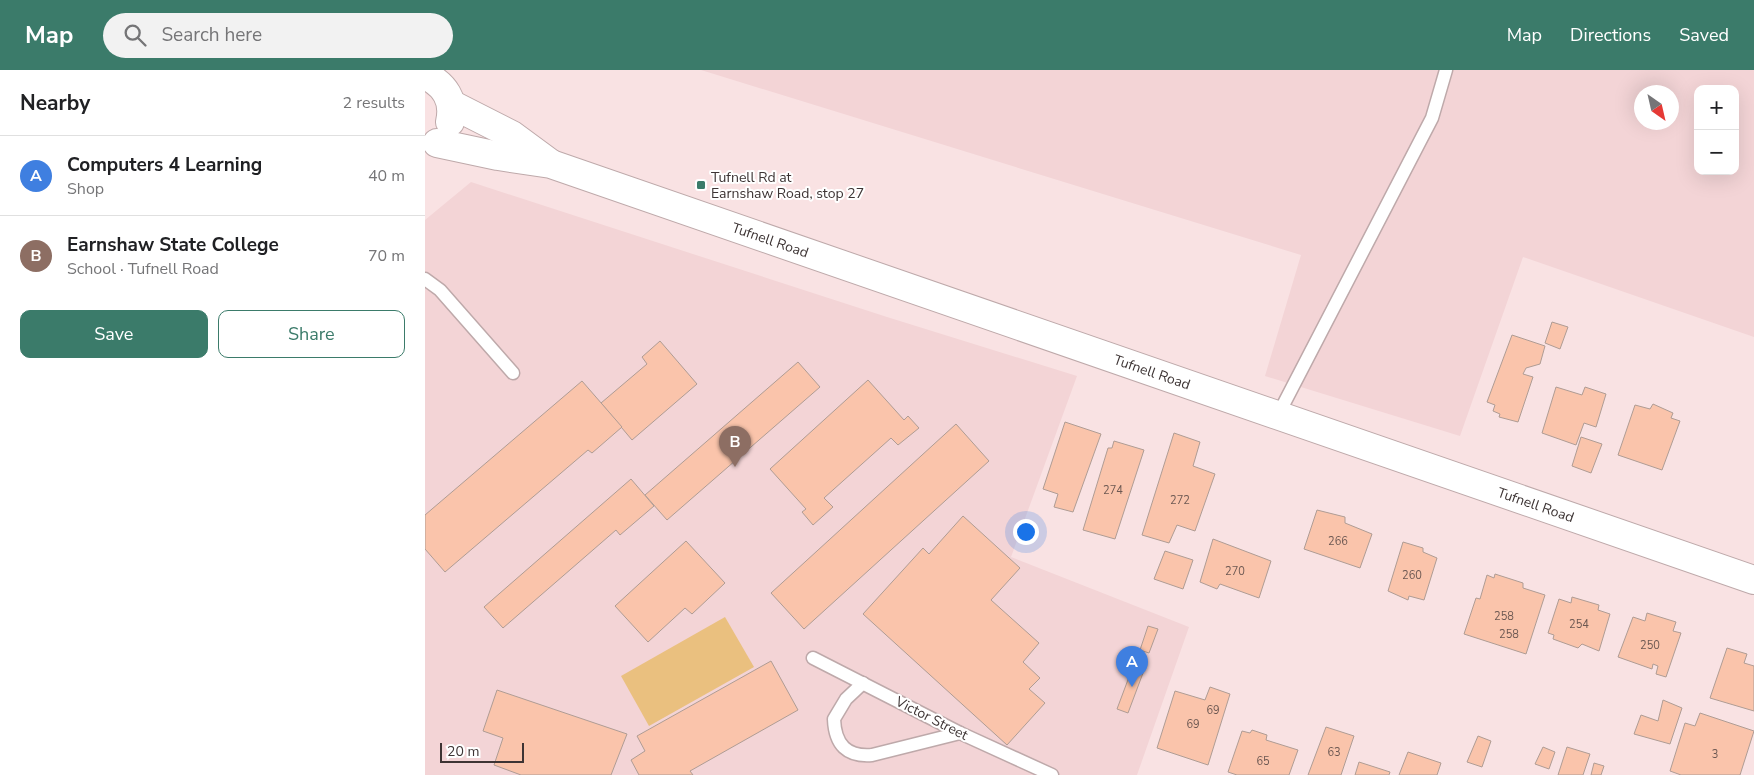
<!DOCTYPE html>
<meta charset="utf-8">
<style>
:root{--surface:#fff;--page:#f2f2f2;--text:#202124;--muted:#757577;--line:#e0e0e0;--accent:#3b7b6a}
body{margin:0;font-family:"Nunito Sans",sans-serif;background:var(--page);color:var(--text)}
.controls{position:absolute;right:15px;top:15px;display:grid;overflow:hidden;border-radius:10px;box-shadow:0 5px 20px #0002}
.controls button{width:45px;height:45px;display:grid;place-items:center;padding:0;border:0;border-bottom:1px solid var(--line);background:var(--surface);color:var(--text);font:25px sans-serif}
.compass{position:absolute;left:1209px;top:15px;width:45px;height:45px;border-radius:50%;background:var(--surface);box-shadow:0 5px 20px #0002;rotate:146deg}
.scale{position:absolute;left:15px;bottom:12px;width:84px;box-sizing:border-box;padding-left:5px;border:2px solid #3d3434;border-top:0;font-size:14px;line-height:18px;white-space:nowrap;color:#3d3434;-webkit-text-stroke:4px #fff;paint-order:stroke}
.you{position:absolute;left:600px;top:461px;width:18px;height:18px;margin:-12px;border:4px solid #fff;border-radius:50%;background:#1a73e8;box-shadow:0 0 0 8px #1a73e833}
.badge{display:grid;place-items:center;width:32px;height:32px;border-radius:50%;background:var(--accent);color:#fff;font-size:16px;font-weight:700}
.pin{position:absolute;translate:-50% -41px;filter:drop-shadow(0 1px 2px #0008)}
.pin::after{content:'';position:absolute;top:26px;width:18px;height:15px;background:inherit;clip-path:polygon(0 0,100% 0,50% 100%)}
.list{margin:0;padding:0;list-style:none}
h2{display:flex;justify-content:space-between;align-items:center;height:65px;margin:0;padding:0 20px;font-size:21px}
h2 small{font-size:16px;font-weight:400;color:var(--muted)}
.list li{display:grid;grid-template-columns:32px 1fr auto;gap:15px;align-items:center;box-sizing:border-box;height:80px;padding:0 20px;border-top:1px solid var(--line)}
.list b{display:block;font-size:19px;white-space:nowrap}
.list p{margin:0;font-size:16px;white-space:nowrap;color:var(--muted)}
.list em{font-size:16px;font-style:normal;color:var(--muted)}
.actions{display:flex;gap:10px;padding:15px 20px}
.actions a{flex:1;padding:11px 0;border:1px solid var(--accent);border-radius:10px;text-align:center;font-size:18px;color:var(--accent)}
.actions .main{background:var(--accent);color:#fff}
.icon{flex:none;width:28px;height:28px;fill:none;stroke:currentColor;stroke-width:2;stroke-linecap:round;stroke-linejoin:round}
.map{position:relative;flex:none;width:1329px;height:705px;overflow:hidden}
header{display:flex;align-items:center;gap:30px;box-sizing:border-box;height:70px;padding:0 25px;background:var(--accent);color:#fff}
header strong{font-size:24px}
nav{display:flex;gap:28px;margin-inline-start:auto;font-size:18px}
.search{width:350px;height:45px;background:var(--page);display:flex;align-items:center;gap:12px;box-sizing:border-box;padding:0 18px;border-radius:28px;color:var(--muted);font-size:19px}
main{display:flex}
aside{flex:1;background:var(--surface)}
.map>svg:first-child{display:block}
.built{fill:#f3d4d6;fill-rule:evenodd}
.green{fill:#eac07f}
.building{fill:#fac4ab;stroke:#af9c94}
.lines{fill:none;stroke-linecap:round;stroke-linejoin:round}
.service-casing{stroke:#bea9aa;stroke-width:15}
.tertiary-casing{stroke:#bea9aa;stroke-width:30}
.service{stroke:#fff;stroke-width:12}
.tertiary{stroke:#fff;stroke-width:28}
.poi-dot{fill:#3b7b6a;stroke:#fff;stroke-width:2}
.labels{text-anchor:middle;stroke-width:4;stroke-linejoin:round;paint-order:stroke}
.number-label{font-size:11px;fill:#6c5852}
.poi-label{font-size:14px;fill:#3d3434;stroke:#fff;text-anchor:start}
.street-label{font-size:14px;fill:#3d3434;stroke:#fff}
</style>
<header>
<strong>Map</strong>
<div class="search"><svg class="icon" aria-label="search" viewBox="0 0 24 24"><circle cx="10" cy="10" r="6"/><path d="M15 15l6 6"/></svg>Search here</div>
<nav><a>Map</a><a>Directions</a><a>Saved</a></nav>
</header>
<main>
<aside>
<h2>Nearby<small>2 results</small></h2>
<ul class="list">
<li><span class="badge" style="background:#3f7fe0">A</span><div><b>Computers 4 Learning</b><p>Shop</p></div><em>40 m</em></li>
<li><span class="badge" style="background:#8d6e63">B</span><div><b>Earnshaw State College</b><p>School · Tufnell Road</p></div><em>70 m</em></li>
</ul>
<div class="actions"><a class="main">Save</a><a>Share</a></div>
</aside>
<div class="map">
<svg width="1329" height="705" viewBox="0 0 1329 705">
<rect width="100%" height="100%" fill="#f9e2e3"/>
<g class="built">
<path d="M 276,0 L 1329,0 L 1329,267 L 1098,187 L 1035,366 L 840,306 L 876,185 ZM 1273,19 L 1310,19 L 1310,101 L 1273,101 ZM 1216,22 L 1246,22 L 1246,52 L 1216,52 Z"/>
<path d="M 46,112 L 462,247 L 652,306 L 586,487 L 764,557 L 712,705 L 0,705 L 0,150 Z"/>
</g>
<path class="green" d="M 300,547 L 329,597 L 224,656 L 196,606 Z"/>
<g class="building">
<path d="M 1127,252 L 1143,257 L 1135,279 L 1120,273 Z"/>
<path d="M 1087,265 L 1120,276 L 1115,294 L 1101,298 L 1098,304 L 1108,307 L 1093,352 L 1074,347 L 1075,344 L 1068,341 L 1070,335 L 1062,332 Z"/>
<path d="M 235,271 L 272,314 L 207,370 L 176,333 L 222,294 L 217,287 Z"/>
<path d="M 373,292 L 395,317 L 242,450 L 220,425 Z"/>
<path d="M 443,310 L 479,350 L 483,346 L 494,358 L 473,375 L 466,368 L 399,428 L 408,437 L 388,455 L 377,442 L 381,439 L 345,399 Z"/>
<path d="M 157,311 L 197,357 L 167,383 L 163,380 L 20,502 L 0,479 L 0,445 Z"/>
<path d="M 1131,317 L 1157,325 L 1160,317 L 1181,324 L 1171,357 L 1159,353 L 1151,375 L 1117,363 Z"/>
<path d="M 1228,334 L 1248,343 L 1246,348 L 1255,351 L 1237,400 L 1193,385 L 1210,335 L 1225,339 Z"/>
<path d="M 640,352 L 676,364 L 648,442 L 629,437 L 633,424 L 618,419 Z"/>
<path d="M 531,354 L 564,391 L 379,559 L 346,523 Z"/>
<path d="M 749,363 L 775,372 L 768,396 L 790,404 L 770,461 L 752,455 L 744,473 L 717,465 Z"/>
<path d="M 1156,367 L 1177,374 L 1166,403 L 1147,396 Z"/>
<path d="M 689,371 L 719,380 L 690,469 L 658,460 L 683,378 L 687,378 Z"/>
<path d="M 206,409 L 229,436 L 195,465 L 191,460 L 78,558 L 59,537 Z"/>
<path d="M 892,440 L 920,447 L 920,453 L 947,464 L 935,498 L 879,479 Z"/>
<path d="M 538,446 L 595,498 L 566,530 L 614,573 L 598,592 L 615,608 L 604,619 L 620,633 L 582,675 L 438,544 L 498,478 L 504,484 Z"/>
<path d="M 788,469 L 846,491 L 834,528 L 795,514 L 792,519 L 775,512 Z"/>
<path d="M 261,471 L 300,513 L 267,544 L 260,538 L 223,572 L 190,536 Z"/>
<path d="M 978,472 L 998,478 L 998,482 L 1012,488 L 999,530 L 984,526 L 983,530 L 963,521 Z"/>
<path d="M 740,481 L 768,490 L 758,519 L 729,509 Z"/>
<path d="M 1070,504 L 1098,513 L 1098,518 L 1120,525 L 1101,584 L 1039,564 L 1051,528 L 1055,529 L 1062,505 L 1069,508 Z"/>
<path d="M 1147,527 L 1174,535 L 1173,540 L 1185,544 L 1174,581 L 1157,574 L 1153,578 L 1128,569 L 1129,565 L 1123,563 L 1134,529 L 1146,533 Z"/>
<path d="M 1222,543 L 1251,552 L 1248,561 L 1256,563 L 1241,607 L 1231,604 L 1233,596 L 1228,594 L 1227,599 L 1193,587 L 1208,547 L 1220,551 Z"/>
<path d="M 723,556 L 733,559 L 724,583 L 715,580 Z"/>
<path d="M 1302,578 L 1322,584 L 1319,593 L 1329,596 L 1329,641 L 1285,628 Z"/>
<path d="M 346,591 L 373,640 L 265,701 L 268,705 L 214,705 L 206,690 L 220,681 L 212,666 Z"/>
<path d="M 710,591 L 721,595 L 703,643 L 692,639 Z"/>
<path d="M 785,617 L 805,624 L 783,695 L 732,678 L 750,621 L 780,630 Z"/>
<path d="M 72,620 L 202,664 L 186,705 L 96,705 L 69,695 L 78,668 L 58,661 Z"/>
<path d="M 1238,630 L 1257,638 L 1245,674 L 1209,664 L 1216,645 L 1233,651 Z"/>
<path d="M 1275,643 L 1329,661 L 1315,705 L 1256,705 L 1245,701 L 1260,653 L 1270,656 Z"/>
<path d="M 901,657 L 929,666 L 916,705 L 883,705 Z"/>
<path d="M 827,660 L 842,665 L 841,670 L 873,680 L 864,705 L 812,705 L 803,702 L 817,661 L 825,663 Z"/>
<path d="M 1053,666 L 1066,671 L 1057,697 L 1042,692 Z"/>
<path d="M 1118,677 L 1130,682 L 1124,699 L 1110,694 Z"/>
<path d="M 1142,677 L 1165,684 L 1158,705 L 1133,705 Z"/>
<path d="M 983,682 L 1016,693 L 1012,705 L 974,705 Z"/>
<path d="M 934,692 L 965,702 L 964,705 L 930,705 Z"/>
<path d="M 1169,693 L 1179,696 L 1176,705 L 1166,705 Z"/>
</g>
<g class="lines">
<g class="service-casing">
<g id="service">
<path d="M 0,209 L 15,220 L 88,303"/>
<path d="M 853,345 L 1007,48 L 1021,0"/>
<path d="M 388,588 L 535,663 L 627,705"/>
<path d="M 438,613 L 421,629 L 409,649 C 410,675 422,687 447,685 L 535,663"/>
</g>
</g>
<g class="tertiary-casing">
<g id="tertiary">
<path d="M 0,5 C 20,15 30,30 25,52"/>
<path d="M 26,34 L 87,65 L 125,93"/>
<path id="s1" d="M 12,73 L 73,86 L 126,94 L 1329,510"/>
</g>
</g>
<use href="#service" class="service"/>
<use href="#tertiary" class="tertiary"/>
</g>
<rect class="poi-dot" x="271" y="110" width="10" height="10" rx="2.5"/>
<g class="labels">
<g class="number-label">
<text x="688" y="424">274</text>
<text x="755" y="434">272</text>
<text x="913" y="475">266</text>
<text x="810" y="505">270</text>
<text x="987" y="509">260</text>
<text x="1079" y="550">258</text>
<text x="1154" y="558">254</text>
<text x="1084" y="568">258</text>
<text x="1225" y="579">250</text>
<text x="788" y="644">69</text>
<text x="768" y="658">69</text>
<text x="909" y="686">63</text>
<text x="1290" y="688">3</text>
<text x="838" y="695">65</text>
</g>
<g class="poi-label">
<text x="286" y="112">Tufnell Rd at<tspan x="286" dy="16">Earnshaw Road, stop 27</tspan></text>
</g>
<g class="street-label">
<text dy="5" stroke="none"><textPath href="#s1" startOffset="348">Tufnell Road</textPath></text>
<text dy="5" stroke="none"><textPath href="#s1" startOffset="752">Tufnell Road</textPath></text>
<text dy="5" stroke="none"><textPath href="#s1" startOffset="1158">Tufnell Road</textPath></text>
<text transform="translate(507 648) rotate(27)" y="5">Victor Street</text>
</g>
</g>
</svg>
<div class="controls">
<button>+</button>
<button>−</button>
</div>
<svg class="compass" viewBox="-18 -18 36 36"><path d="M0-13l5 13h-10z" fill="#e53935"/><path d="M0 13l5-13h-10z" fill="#757577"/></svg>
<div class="scale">20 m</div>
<div class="you"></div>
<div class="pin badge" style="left:707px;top:617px;background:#3f7fe0">A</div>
<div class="pin badge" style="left:310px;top:397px;background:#8d6e63">B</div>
</div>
</main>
